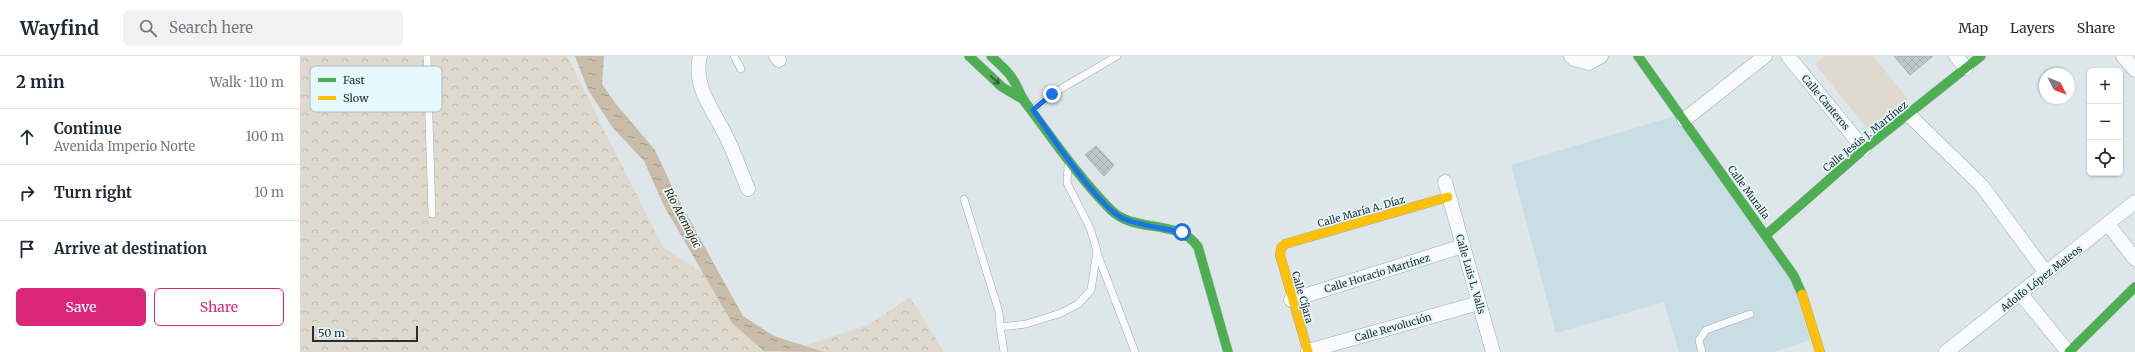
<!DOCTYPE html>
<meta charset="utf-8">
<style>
:root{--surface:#fff;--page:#f2f2f3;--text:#1f2937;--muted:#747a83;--line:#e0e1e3;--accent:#db2777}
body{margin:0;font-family:Merriweather,serif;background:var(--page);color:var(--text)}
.controls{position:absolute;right:12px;top:12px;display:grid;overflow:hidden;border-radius:6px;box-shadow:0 1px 3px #0004}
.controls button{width:36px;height:36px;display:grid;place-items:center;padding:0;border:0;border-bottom:1px solid var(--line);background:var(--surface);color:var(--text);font:20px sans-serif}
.compass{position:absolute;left:1739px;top:12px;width:36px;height:36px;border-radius:50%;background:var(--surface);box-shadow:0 1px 3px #0004;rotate:132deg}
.scale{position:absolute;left:12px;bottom:10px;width:106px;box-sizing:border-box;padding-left:4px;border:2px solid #283032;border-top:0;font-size:11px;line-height:14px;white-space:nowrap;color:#283032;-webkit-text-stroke:3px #e4f8fd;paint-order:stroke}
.stop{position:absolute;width:12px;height:12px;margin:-9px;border:3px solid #1a73e8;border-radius:50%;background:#fff}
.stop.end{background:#1a73e8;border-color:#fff;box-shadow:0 1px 4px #0008}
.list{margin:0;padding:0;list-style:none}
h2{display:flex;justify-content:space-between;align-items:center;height:52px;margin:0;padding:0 16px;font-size:17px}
h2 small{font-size:13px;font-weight:400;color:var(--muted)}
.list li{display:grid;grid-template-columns:26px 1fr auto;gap:12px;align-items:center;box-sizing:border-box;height:56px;padding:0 16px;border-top:1px solid var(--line)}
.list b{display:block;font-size:15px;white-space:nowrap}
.list p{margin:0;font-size:13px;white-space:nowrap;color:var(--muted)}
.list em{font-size:13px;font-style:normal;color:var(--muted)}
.actions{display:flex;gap:8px;padding:12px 16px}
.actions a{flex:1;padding:9px 0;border:1px solid var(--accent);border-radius:6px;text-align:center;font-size:14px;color:var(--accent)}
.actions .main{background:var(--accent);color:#fff}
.icon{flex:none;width:22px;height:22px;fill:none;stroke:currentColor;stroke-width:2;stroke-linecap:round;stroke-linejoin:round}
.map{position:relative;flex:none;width:1835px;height:296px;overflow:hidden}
header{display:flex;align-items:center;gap:24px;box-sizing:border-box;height:56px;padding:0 20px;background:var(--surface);border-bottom:1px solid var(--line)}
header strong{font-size:19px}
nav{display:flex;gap:22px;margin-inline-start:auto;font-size:14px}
.search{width:280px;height:36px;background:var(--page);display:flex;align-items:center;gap:10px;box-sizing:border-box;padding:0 14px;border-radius:6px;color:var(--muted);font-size:15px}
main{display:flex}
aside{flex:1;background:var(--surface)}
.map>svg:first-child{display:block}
.built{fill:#c9dee4}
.green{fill:#e0dace}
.forest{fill:url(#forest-crowns)}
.water{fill:url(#water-ripples)}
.building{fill:url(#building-cross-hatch);stroke:#aab3b5}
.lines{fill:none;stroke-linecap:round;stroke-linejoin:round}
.lane-casing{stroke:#a2aaad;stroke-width:8}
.street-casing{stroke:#a2aaad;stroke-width:15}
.fast-casing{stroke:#a2aaad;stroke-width:10}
.slow-casing{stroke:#a2aaad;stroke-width:10}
.lane{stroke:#fafbfc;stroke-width:7}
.street{stroke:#fafbfc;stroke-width:14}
.fast{stroke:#4caf50;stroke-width:9}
.slow{stroke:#ffc107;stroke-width:9}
.oneway{stroke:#355c3c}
.route{stroke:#1a73e8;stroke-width:5}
.labels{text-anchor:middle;stroke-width:3.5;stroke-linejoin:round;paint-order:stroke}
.street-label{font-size:10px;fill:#283032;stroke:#e4f8fd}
.water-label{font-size:11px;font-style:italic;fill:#3e2701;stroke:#e4f8fd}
.key{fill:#e4f8fd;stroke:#acbcc0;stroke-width:1}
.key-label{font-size:11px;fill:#283032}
</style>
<header>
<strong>Wayfind</strong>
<div class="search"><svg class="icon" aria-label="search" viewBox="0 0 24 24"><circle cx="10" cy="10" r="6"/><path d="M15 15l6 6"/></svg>Search here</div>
<nav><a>Map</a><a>Layers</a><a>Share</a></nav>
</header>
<main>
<aside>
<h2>2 min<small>Walk · 110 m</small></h2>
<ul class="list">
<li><svg class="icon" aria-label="ahead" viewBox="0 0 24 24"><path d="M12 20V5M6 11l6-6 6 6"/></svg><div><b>Continue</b><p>Avenida Imperio Norte</p></div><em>100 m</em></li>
<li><svg class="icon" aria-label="right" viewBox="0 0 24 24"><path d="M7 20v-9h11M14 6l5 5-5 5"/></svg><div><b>Turn right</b></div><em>10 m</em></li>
<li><svg class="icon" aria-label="arrive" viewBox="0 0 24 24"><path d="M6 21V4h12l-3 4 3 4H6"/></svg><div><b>Arrive at destination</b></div></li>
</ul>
<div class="actions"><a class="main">Save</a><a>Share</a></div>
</aside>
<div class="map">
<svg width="1835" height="296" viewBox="0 0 1835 296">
<defs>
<pattern id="forest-crowns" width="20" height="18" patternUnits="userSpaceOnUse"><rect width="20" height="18" fill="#e0dace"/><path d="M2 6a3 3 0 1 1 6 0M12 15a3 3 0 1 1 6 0" fill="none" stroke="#c0bbb1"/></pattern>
<pattern id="water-ripples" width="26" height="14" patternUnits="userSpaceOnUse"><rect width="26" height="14" fill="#c9bdaa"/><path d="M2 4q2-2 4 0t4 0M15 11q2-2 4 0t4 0" fill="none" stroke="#a39a8b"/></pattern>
<pattern id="building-cross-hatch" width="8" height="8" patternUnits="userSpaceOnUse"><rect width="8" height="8" fill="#bfc8ca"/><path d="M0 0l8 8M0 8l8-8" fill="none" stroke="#a4acae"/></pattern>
</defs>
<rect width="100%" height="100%" fill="#dde7ea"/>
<path class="built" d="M 1375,60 L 1491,220 L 1510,284 L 1474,296 L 1379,296 L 1364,246 L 1256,277 L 1211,109 Z"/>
<path class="green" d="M 1524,0 L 1573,0 L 1608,43 L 1569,75 L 1515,8 Z"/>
<path class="forest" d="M 0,0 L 267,0 L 363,191 L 421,229 L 451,272 L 481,294 L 507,289 L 568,269 L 610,241 L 644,296 L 0,296 Z"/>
<path class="water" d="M 275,0 L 304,0 L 302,28 L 316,48 L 355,94 L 376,139 L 443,260 L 474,280 L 524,296 L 464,295 L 432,267 L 364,150 L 344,105 L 313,72 L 288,34 Z"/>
<g class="building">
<path d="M 1594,0 L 1633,0 L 1610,19 Z"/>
<path d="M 796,90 L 814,109 L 804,120 L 785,99 Z"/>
</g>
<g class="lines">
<g class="lane-casing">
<g id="lane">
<path d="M 127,0 L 132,158"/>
<path d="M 434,0 L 441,13"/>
<path d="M 733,54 L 752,38 L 817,0"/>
<path d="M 664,143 L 699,256 L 700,271 L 726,268 L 761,257 L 778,248 L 791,234 L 797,195 L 790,172 L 767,127 L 768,110"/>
<path d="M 797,197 L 835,296"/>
<path d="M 700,271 L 704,296"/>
<path d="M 1402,296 L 1399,284 L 1406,274 L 1450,258"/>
</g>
</g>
<g class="street-casing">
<g id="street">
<path d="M 400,0 C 392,31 415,56 427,82 C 435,99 441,116 448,133"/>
<path d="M 476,0 L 479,4"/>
<path d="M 1271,0 L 1274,3 L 1289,7 L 1301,0"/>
<path d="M 1488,0 L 1564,93"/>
<path d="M 1656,0 L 1666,12"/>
<path d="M 1823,0 L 1835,14"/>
<path d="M 1608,58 L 1682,130 L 1746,217"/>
<path d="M 1384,64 L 1465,0"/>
<path d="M 1145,126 L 1193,296"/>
<path d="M 1808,168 L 1835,203"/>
<path d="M 1721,238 L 1768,296"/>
<path d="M 991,244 L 1163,190"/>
<path d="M 1008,295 L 1179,247"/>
<path d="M 1646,296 L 1835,146"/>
</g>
</g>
<g class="fast-casing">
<g id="fast">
<path d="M 669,0 L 702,31 L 724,44"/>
<path d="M 691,0 C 698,7 707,14 712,22 C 717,29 720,39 725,46 C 752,82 779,122 811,154 C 835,178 879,162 898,191 L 928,296"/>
<path d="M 1338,0 L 1494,220 L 1502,238"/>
<path d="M 1466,179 L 1564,93 L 1681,0"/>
<path d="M 1769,296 L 1835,231"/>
</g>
</g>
<g class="slow-casing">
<g id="slow">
<path d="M 1502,238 L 1520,296"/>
<path d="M 1008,296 L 980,199 L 981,192 L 985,188 L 1148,141"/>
</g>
</g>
<use href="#lane" class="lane"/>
<use href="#street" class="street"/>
<use href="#fast" class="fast"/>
<use href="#slow" class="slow"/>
</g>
<defs><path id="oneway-shaft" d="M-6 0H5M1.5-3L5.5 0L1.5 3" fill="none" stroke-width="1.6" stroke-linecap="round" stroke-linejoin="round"/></defs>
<use class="oneway" href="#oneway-shaft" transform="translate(695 24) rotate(43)"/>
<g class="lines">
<path class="route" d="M 752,38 L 733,54 C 752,80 796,148 822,162 C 840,170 863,172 882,176"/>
</g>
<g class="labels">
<g class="street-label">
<text transform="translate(1526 46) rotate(50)" y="4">Calle Canteros</text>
<text transform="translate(1565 80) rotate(-39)" y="4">Calle Jesús J. Martínez</text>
<text transform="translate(1449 136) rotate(54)" y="4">Calle Muralla</text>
<text transform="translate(1061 155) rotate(-16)" y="4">Calle María A. Díaz</text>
<text transform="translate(1077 217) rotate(-17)" y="4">Calle Horacio Martínez</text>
<text transform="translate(1171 218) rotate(74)" y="4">Calle Luis L. Valls</text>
<text transform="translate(1741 222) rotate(-38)" y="4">Adolfo López Mateos</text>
<text transform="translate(1003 241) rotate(74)" y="4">Calle Cíjara</text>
<text transform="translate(1093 271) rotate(-16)" y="4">Calle Revolución</text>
</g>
<g class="water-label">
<text transform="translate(383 162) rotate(62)" y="4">Río Atemajac</text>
</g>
</g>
<rect x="10" y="10" width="132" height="46" rx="6" class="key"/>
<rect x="18" y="22" width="18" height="4" fill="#4caf50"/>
<rect x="18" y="40" width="18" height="4" fill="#ffc107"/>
<g class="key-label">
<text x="43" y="28">Fast</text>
<text x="43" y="46">Slow</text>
</g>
</svg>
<div class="controls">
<button>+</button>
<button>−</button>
<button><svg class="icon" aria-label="locate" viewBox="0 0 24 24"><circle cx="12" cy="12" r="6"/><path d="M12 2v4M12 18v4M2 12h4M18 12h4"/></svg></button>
</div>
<svg class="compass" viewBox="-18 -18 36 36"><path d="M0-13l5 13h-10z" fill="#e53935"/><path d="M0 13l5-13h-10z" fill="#747a83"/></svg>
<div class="scale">50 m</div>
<div class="stop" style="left:882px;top:176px"></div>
<div class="stop end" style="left:752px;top:38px"></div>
</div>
</main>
